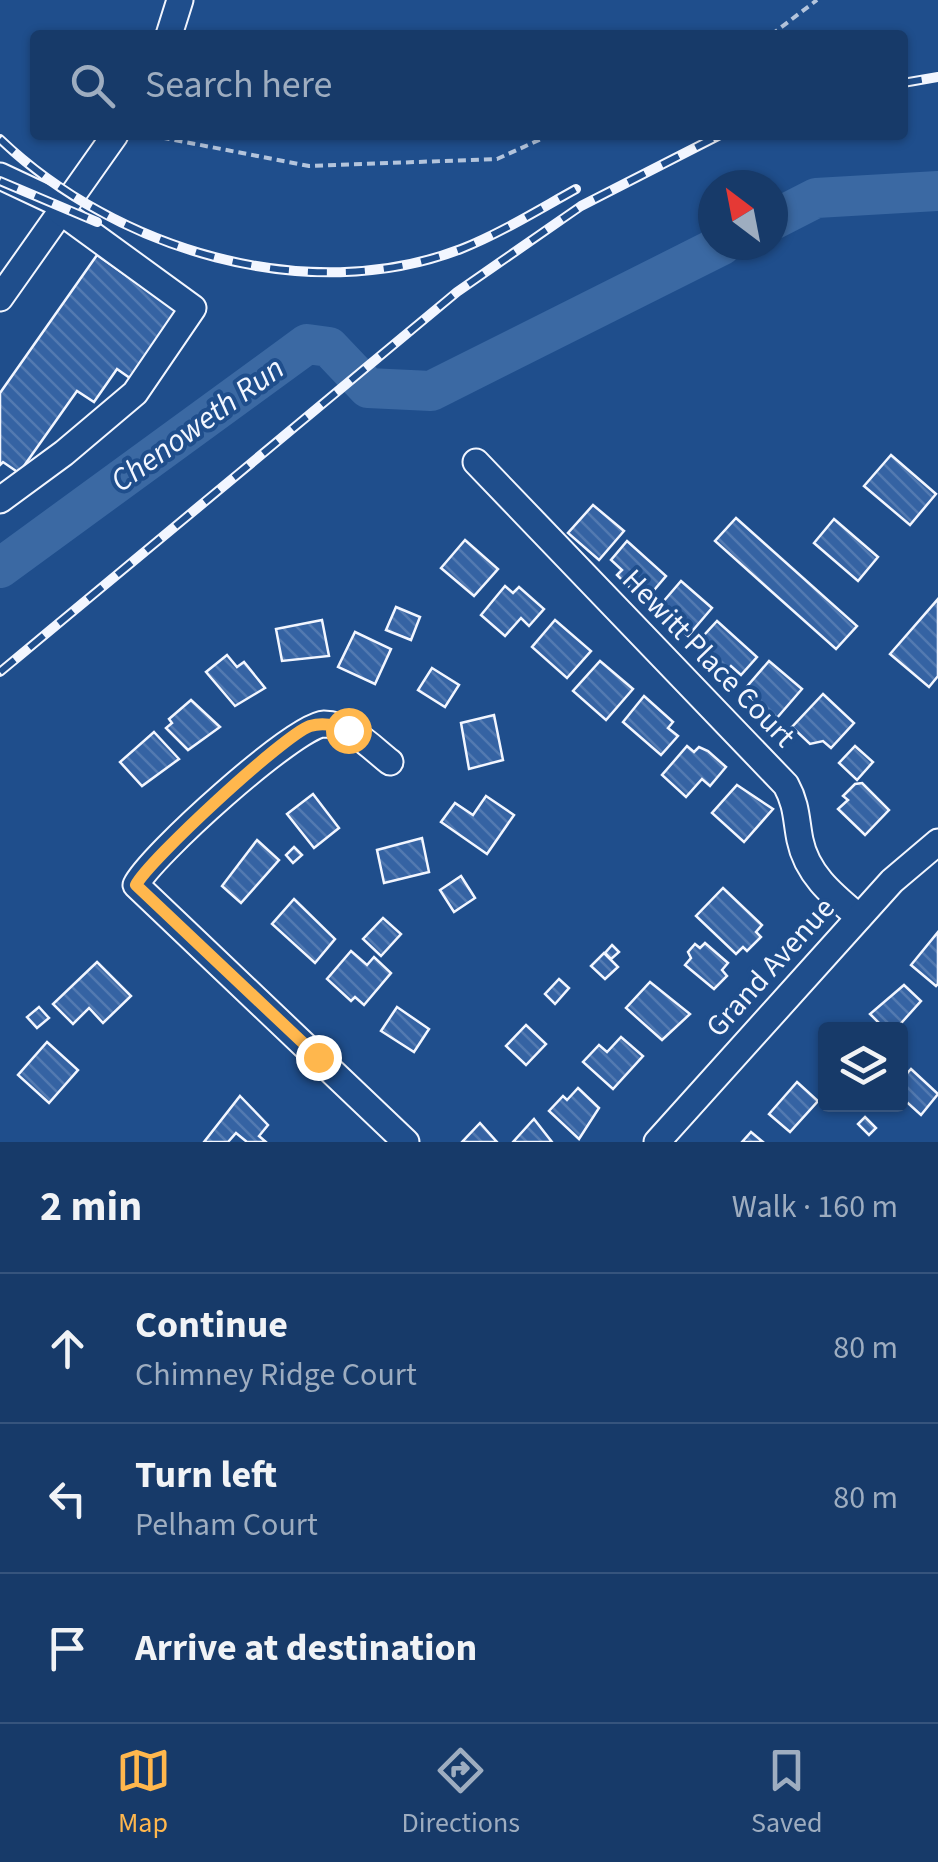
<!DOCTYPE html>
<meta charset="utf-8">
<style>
:root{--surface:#173a69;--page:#20416f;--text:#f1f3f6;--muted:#9eadc0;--line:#36547d;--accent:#ffb74d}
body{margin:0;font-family:"Source Sans 3",sans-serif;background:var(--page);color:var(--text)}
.controls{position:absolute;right:30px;bottom:30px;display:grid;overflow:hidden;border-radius:10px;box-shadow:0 2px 8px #0004}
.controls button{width:90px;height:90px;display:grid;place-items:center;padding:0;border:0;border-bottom:2px solid var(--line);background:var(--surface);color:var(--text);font:50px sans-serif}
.compass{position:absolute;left:698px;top:170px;width:90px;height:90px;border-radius:50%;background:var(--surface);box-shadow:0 2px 8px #0004;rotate:328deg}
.stop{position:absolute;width:30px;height:30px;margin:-22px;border:8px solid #ffb74d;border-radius:50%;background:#fff}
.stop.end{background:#ffb74d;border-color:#fff;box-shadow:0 2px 10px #0008}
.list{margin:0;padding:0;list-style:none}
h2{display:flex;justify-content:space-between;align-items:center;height:130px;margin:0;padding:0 40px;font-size:42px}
h2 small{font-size:32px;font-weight:400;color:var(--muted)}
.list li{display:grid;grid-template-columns:65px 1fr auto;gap:30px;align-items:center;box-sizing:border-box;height:150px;padding:0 40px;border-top:2px solid var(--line)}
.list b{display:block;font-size:38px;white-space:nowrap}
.list p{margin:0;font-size:32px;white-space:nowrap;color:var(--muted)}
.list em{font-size:32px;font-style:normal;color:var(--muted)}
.icon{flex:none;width:55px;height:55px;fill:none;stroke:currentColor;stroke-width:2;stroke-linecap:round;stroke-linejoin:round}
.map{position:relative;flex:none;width:938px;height:1142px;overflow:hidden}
.search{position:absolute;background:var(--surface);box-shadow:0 2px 8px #0004;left:30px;right:30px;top:30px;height:110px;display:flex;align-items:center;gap:25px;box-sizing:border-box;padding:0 35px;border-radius:10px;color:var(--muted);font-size:38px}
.sheet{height:580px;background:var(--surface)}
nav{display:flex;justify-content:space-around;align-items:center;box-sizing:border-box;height:140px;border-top:2px solid var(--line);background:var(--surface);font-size:28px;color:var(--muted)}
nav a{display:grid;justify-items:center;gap:5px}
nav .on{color:var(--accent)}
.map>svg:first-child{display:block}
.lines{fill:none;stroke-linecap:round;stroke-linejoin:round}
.river{stroke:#3b69a3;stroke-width:40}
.building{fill:url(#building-back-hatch);stroke:#f2f6ff;stroke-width:2.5}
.minor-casing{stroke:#f2f6ff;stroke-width:29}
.path{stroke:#b3c4dc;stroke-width:4;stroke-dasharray:8 5;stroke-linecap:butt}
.minor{stroke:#1f4e8c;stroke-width:25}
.rail-casing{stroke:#f2f6ff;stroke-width:10}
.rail{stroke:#1f4e8c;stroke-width:6;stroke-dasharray:19;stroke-linecap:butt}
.route{stroke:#ffb74d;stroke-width:12}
.labels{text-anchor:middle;stroke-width:8;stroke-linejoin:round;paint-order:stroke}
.street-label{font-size:30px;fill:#f2f6ff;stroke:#1f4e8c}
.water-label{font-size:32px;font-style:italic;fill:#f2f6ff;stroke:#1f4e8c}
</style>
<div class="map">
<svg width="938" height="1142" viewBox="0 0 938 1142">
<defs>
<pattern id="building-back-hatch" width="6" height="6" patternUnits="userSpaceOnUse" patternTransform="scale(2.5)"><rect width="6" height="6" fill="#3563a3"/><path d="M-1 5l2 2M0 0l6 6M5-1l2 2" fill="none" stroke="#537ab1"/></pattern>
</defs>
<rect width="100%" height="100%" fill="#1f4e8c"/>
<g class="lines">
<g class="river">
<path d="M 773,220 L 816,198 L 938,191"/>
<path d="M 0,568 L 307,344 L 329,347 L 368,388 L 431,391 L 722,245"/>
</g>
</g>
<g class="building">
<path d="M 97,255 L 181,314 L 134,381 L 117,369 L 94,402 L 77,391 L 19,473 L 3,462 L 0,465 L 0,393 Z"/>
<path d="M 891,455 L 936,494 L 910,525 L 864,486 Z"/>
<path d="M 593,505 L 624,531 L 599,560 L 568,533 Z"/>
<path d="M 736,518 L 857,626 L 836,649 L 715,541 Z"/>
<path d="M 834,519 L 878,557 L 858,581 L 814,543 Z"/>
<path d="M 465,540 L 498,569 L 474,596 L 441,568 Z"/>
<path d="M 627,541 L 666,576 L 644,602 L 617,575 L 622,570 L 611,560 Z"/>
<path d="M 681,581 L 712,608 L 688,636 L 656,610 Z"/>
<path d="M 505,586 L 513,593 L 519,587 L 544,609 L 529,626 L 521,618 L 505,636 L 481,615 Z"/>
<path d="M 938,599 L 938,676 L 929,687 L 890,654 Z"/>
<path d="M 396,607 L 420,617 L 411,640 L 386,630 Z"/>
<path d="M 322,620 L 329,656 L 282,661 L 276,629 Z"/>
<path d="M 555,620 L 591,651 L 567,678 L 532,647 Z"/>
<path d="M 717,621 L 757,657 L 741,675 L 731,666 L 726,672 L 695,645 Z"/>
<path d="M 355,632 L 391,649 L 375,684 L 338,667 Z"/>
<path d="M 227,655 L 237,667 L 244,662 L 265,688 L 235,706 L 206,672 Z"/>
<path d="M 600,661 L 633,689 L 606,720 L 573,691 Z"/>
<path d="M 769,661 L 802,689 L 776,719 L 743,691 Z"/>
<path d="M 432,668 L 459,685 L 445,707 L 418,690 Z"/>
<path d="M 823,694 L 854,723 L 831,748 L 823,741 L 810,744 L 792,727 Z"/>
<path d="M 644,696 L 673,722 L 668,728 L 678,736 L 661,755 L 623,722 Z"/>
<path d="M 191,700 L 220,727 L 188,750 L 166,728 L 172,723 L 169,719 Z"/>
<path d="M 494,715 L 503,760 L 469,769 L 461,723 Z"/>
<path d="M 154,732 L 179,759 L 142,786 L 120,762 Z"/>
<path d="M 687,746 L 694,752 L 699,747 L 708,751 L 726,767 L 710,786 L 702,779 L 686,797 L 662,775 Z"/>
<path d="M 855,746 L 873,762 L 857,780 L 839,763 Z"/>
<path d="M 862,783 L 889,810 L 865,835 L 838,809 L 848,800 L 843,796 L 855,784 Z"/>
<path d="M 737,785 L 773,809 L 744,842 L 712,813 Z"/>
<path d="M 313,794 L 339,828 L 314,848 L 287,814 Z"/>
<path d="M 486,796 L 514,815 L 487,854 L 441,822 L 455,803 L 473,815 Z"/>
<path d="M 422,838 L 429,872 L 384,883 L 377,850 Z"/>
<path d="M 257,840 L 279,860 L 241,903 L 222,886 Z"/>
<path d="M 294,847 L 302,855 L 293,863 L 286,855 Z"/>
<path d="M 461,876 L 475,898 L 454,912 L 440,890 Z"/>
<path d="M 723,888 L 762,925 L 756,932 L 761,937 L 747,951 L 743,947 L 736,954 L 696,916 Z"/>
<path d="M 294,899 L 335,939 L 315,963 L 272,924 Z"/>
<path d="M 383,918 L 401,934 L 381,956 L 363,939 Z"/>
<path d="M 938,932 L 938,984 L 936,986 L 911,965 Z"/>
<path d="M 705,943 L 728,963 L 722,970 L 727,976 L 714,989 L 685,965 L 691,958 L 688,952 L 695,944 L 700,948 Z"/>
<path d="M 612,945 L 619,952 L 611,959 L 605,953 Z"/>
<path d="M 351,951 L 367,965 L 374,957 L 391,973 L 364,1005 L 355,997 L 351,1001 L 327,979 Z"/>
<path d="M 604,953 L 618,967 L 605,979 L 591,966 Z"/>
<path d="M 97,962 L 131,996 L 103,1023 L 89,1008 L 73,1024 L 53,1004 Z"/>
<path d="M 559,979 L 569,988 L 555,1004 L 545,994 Z"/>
<path d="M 650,982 L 690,1014 L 662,1040 L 626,1008 Z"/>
<path d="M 904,985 L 921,1001 L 895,1030 L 886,1030 L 870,1014 Z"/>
<path d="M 39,1007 L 49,1018 L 37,1028 L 27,1017 Z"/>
<path d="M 397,1007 L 429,1029 L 414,1052 L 381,1031 Z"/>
<path d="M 526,1025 L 546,1044 L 526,1065 L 506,1046 Z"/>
<path d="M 621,1037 L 643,1056 L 613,1089 L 583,1062 L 599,1045 L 607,1052 Z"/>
<path d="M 47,1042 L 78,1070 L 49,1103 L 18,1075 Z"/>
<path d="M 911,1069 L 938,1094 L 921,1115 L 900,1096 L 900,1081 Z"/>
<path d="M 797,1082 L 818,1101 L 790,1132 L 769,1114 Z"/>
<path d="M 578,1088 L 599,1108 L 579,1139 L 549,1111 L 563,1096 L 567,1100 Z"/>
<path d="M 240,1096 L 268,1125 L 259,1136 L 266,1142 L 247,1142 L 236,1133 L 228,1142 L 204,1142 Z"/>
<path d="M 865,1117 L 876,1128 L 869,1135 L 858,1124 Z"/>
<path d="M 534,1119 L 552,1142 L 513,1142 L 532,1121 Z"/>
<path d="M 480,1123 L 497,1142 L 462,1142 Z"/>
<path d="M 751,1132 L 763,1142 L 742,1142 Z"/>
</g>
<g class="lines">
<g class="minor-casing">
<g id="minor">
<path d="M 169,35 L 180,0"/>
<path d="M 0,176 L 64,206"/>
<path d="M 0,298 L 115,135"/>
<path d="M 476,462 L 786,785 C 797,805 796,820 800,840 C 807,875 834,896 859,917"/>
<path d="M 0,500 L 64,453 L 135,393 L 193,308 L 61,212"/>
<path d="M 390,762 C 371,747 350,724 324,724 C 295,725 149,857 136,885 L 406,1142"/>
<path d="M 657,1142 L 892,881 L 938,842"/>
</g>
</g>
<g class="path">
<path d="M 771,35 L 817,0"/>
<path d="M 149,135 L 309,166 L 497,159 L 550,135"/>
</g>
<use href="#minor" class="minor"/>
<g class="rail-casing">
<g id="rail">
<path d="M 903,83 L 938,77"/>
<path d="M 0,139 C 115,249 307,308 461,249 C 501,233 538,210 576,189"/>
<path d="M 0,181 L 97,222"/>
<path d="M 0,672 L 457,292 L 581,206 L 720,135"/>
</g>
</g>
<use href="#rail" class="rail"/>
</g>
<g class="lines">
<path class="route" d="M 318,1057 L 136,885 C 148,861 284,735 310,726 C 323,722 336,725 348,730"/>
</g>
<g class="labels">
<g class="street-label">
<text transform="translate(709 658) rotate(46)" y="10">Hewitt Place Court</text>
<text transform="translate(770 967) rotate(-48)" y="10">Grand Avenue</text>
</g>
<g class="water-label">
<text transform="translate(197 424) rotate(-36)" y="11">Chenoweth Run</text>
</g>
</g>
</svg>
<div class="controls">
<button><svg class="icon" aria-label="layers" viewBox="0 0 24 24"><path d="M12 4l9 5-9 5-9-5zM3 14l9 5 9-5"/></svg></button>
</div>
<svg class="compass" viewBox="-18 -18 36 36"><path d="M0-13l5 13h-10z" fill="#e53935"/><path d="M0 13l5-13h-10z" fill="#9eadc0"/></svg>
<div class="stop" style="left:348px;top:730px"></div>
<div class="stop end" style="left:318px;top:1057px"></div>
<div class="search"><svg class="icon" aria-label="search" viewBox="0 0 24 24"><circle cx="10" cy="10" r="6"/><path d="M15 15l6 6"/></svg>Search here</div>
</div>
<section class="sheet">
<h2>2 min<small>Walk · 160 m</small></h2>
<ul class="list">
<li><svg class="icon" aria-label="ahead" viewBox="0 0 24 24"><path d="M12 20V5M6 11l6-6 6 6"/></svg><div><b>Continue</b><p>Chimney Ridge Court</p></div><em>80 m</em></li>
<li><svg class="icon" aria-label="left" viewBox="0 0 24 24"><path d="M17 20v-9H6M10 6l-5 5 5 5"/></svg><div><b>Turn left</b><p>Pelham Court</p></div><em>80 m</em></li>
<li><svg class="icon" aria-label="arrive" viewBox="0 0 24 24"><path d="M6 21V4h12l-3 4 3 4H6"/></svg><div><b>Arrive at destination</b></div></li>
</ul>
</section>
<nav>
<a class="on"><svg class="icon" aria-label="map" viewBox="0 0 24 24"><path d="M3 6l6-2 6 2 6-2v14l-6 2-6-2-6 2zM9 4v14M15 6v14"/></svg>Map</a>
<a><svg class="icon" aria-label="directions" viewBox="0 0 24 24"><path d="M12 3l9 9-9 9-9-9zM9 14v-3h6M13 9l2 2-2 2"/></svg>Directions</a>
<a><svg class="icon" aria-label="saved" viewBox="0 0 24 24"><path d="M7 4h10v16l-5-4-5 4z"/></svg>Saved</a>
</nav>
